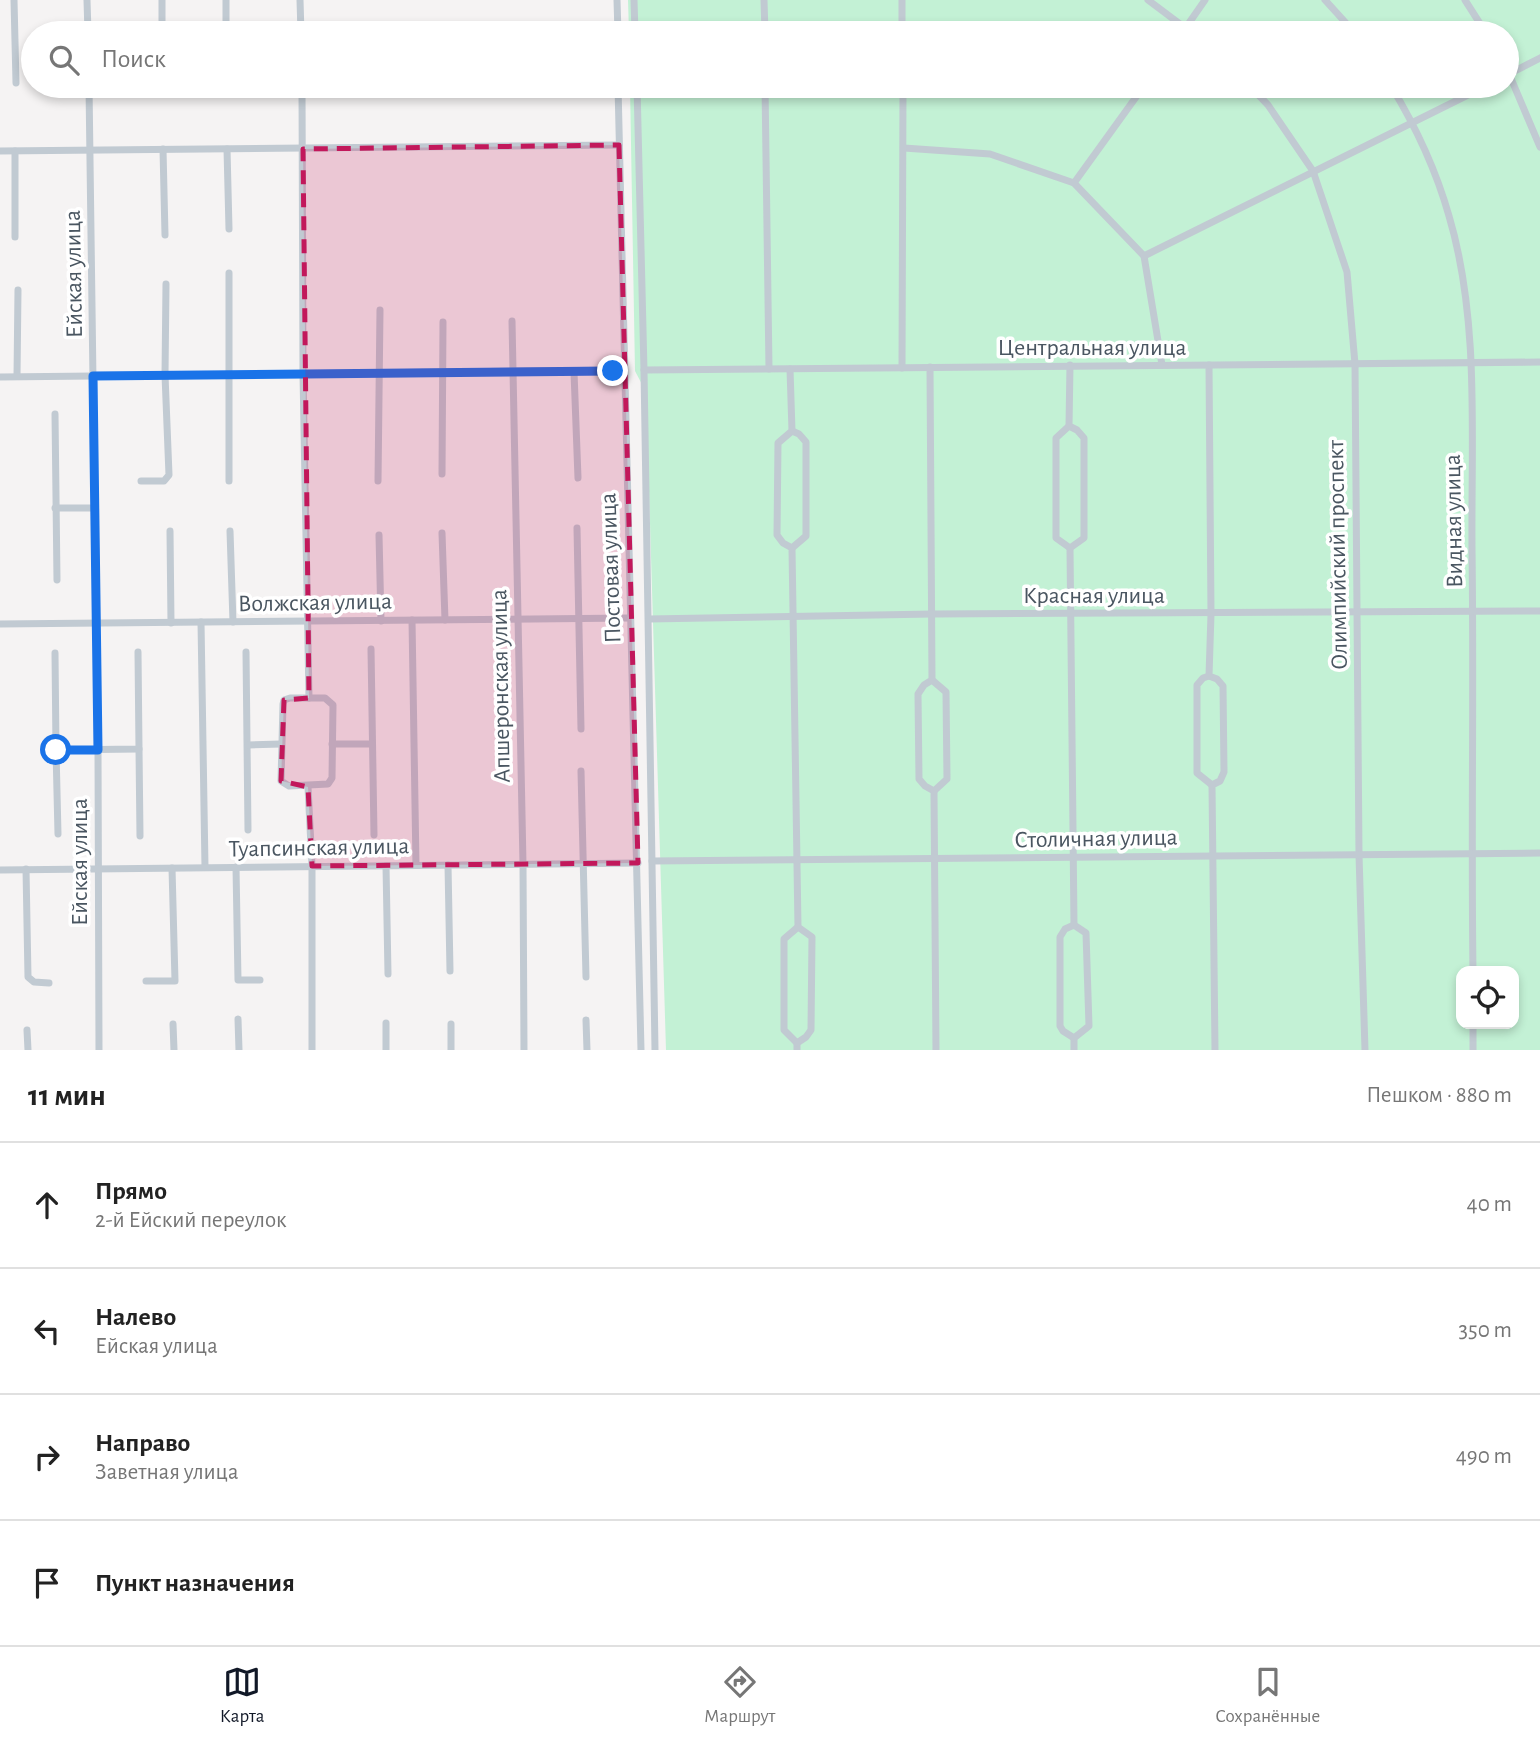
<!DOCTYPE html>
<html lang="ru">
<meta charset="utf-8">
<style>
:root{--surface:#fff;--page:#f2f2f2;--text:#222;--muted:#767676;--line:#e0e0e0;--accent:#111827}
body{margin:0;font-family:"Alegreya Sans",sans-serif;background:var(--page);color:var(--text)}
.controls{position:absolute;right:21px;bottom:21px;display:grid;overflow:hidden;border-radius:14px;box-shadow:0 4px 10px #0003}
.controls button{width:63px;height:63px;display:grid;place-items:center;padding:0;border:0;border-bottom:2px solid var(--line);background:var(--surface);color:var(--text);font:35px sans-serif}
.stop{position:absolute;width:21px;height:21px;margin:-16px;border:5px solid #1a73e8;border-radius:50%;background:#fff}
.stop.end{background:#1a73e8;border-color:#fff;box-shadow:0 2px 7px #0008}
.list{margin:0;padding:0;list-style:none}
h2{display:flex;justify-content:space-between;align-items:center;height:91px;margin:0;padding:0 28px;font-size:30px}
h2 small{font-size:23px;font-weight:400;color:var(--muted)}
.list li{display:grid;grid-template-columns:46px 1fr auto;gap:21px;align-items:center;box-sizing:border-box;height:126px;padding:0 28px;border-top:2px solid var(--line)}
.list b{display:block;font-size:26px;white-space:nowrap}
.list p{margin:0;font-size:23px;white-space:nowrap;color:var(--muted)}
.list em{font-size:23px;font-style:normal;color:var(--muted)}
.icon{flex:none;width:38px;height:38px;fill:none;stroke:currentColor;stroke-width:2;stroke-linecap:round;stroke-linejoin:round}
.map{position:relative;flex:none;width:1540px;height:1050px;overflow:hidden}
.search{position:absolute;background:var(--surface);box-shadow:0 4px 10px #0003;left:21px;right:21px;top:21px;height:77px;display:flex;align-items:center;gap:18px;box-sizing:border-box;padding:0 24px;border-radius:38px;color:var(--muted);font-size:26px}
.sheet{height:595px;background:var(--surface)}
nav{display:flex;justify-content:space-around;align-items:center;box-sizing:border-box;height:98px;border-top:2px solid var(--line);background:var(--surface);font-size:19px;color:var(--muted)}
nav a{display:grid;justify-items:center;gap:4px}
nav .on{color:var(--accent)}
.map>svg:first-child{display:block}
.green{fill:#c3f1d5;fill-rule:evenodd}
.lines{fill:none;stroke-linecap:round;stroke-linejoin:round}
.minor{stroke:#c1cad2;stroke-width:7}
.route{stroke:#1a73e8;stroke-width:9}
.marked{fill:#c2185b;fill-opacity:0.2;stroke:#c2185b;stroke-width:5;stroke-dasharray:14 9;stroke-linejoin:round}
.labels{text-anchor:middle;stroke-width:7;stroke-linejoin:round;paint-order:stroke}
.street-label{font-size:24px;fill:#4a5661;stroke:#fff}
</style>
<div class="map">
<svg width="1540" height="1050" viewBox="0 0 1540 1050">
<rect width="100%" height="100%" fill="#f5f3f3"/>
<path class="green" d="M 628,0 L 1540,0 L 1540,1050 L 666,1050 L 646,392 L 635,371 L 630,86 L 1507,86 L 1507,33 L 629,33 ZM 1461,971 L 1514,971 L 1514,1024 L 1461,1024 Z"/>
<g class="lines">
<g class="minor">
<path d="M 14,0 L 16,83"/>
<path d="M 87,0 L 88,33"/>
<path d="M 162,0 L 162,33"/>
<path d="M 226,0 L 226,33"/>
<path d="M 300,0 L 301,33"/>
<path d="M 617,0 L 618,33"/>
<path d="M 634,0 L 635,33"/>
<path d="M 764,0 L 765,33"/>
<path d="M 902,0 L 902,33"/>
<path d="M 1148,0 L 1192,33"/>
<path d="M 1325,0 L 1355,33"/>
<path d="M 1465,0 L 1486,33"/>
<path d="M 1182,33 L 1205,0"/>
<path d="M 1507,69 L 1540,147"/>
<path d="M 1507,75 L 1540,58"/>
<path d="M 89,86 L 98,750 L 99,1050"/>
<path d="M 162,86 L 162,94"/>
<path d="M 227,86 L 227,92"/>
<path d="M 302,86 L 303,374 L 309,698"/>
<path d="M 618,86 L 641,1050"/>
<path d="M 637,86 L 644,370 L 655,1050"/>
<path d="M 765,86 L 769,369"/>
<path d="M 1250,86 L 1268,105 L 1313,171 L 1347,272 L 1355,364 L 1359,855 L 1365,1050"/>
<path d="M 1391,86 C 1416,127 1436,170 1449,216 C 1480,320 1471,440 1472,548 C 1474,689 1471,830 1473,971"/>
<path d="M 904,148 L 990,154 L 1074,183 L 1144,256 L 1162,365"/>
<path d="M 163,149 L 165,235"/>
<path d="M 227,149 L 229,229"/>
<path d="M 0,151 L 619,145"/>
<path d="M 15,151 L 15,237"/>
<path d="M 1074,183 L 1144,86"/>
<path d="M 1144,256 L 1486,86"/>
<path d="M 512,321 L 523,864 L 524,1050"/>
<path d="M 1070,365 L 1069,426 L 1077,430 L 1084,438 L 1084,538 L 1070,548 L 1074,925 L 1086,933 L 1089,1026 L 1074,1038 L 1074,1050"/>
<path d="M 1209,365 L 1211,614 L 1209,676 L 1217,679 L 1223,686 L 1224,772 L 1220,781 L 1212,785 L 1215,1050"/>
<path d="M 930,367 L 932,680 L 924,685 L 918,694 L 919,779 L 925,786 L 934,791 L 936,1050"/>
<path d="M 902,368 L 903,86"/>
<path d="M 790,369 L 792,431 L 778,443 L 777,535 L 783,543 L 792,548 L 798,927 L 812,937 L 811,1030 L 806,1037 L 797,1043 L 797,1050"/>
<path d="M 644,370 L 1540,362"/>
<path d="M 574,372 L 578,478"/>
<path d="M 17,376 L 18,290"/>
<path d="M 0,377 L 624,370"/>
<path d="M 55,414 L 57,580"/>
<path d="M 1069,426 L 1056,438 L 1056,538 L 1070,548"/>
<path d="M 792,431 L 799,434 L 806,442 L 806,536 L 792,548"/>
<path d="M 442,474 L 443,322"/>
<path d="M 141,481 L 164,481 L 169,475 L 165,375 L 166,284"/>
<path d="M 229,481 L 229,273"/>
<path d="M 378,481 L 380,310"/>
<path d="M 55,508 L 94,508"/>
<path d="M 577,528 L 581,729"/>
<path d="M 170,531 L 171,623"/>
<path d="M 230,531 L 233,622"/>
<path d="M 442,533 L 445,620"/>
<path d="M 379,535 L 381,621"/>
<path d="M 649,619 L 932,614 L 1540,611"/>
<path d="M 412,620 L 416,865"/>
<path d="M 201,622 L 205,867"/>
<path d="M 0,624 L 630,618"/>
<path d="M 371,649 L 374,835"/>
<path d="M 246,652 L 248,830"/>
<path d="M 55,653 L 56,750"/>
<path d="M 1209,676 L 1203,678 L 1197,685 L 1197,773 L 1212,785"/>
<path d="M 932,680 L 946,692 L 947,779 L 934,791"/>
<path d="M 290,698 L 325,698 L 333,705 L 332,778 L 328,784 L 289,786 L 281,781 L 283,704 L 284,700 Z"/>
<path d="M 332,744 L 372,744"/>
<path d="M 248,745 L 281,744"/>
<path d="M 139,749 L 140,836"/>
<path d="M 581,771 L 586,977"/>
<path d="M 308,787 L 312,866 L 312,1050"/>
<path d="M 58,834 L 56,750 L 139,749 L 138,652"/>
<path d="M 652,861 L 1540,853"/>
<path d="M 448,865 L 450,971"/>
<path d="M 386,866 L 388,974"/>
<path d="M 236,867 L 238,980 L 260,980"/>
<path d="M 26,869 L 28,977 L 34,982 L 49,983"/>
<path d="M 0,870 L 638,863"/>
<path d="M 1074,925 L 1065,929 L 1060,937 L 1060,1026 L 1063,1031 L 1074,1038"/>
<path d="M 146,981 L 175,981 L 172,868"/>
<path d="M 238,1019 L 239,1050"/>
<path d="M 586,1020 L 587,1050"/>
<path d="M 386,1023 L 386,1050"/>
<path d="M 173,1024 L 174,1050"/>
<path d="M 451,1024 L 451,1050"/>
<path d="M 1473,1024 L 1473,1050"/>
<path d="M 27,1030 L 28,1050"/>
<path d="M 797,1043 L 784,1030 L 784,939 L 798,927"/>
</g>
</g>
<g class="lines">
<path class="route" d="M 56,750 L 98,750 L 93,376 L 613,371"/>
</g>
<path class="marked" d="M 619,145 L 638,863 L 312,866 L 308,787 L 281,781 L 284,700 L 309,698 L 303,149 Z"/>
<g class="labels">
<g class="street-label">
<text transform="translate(73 274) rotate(-91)" y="8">Ейская улица</text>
<text x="1092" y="355">Центральная улица</text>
<text transform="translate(1453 521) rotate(-91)" y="8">Видная улица</text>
<text transform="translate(1337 555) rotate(-91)" y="8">Олимпийский проспект</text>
<text transform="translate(610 568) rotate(-92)" y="8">Постовая улица</text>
<text x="1094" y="603">Красная улица</text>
<text transform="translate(315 602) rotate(-1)" y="8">Волжская улица</text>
<text transform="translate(500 686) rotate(-91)" y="8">Апшеронская улица</text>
<text transform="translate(1096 838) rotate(-1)" y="8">Столичная улица</text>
<text transform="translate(319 847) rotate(-1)" y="8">Туапсинская улица</text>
<text transform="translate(79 862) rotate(-90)" y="8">Ейская улица</text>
</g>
</g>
</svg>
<div class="controls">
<button><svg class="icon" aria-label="locate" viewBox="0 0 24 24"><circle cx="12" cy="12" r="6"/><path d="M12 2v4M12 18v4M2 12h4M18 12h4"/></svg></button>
</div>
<div class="stop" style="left:56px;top:750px"></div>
<div class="stop end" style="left:613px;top:371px"></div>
<div class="search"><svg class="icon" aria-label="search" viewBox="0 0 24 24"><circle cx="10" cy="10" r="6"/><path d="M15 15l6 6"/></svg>Поиск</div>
</div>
<section class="sheet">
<h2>11 мин<small>Пешком · 880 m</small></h2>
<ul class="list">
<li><svg class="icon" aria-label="ahead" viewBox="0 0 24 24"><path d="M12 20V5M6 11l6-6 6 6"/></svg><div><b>Прямо</b><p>2-й Ейский переулок</p></div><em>40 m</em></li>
<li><svg class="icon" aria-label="left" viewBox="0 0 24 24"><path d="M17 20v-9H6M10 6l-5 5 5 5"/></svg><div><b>Налево</b><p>Ейская улица</p></div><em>350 m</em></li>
<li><svg class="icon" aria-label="right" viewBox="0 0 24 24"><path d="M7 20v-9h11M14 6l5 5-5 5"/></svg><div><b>Направо</b><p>Заветная улица</p></div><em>490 m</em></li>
<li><svg class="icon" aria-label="arrive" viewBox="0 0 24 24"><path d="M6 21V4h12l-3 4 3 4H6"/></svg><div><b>Пункт назначения</b></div></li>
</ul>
</section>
<nav>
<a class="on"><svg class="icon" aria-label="map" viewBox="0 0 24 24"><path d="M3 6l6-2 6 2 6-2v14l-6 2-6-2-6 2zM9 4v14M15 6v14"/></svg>Карта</a>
<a><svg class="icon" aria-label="directions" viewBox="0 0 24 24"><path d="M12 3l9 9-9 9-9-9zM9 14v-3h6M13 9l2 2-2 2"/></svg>Маршрут</a>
<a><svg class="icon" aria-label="saved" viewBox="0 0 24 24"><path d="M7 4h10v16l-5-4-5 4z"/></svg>Сохранённые</a>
</nav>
